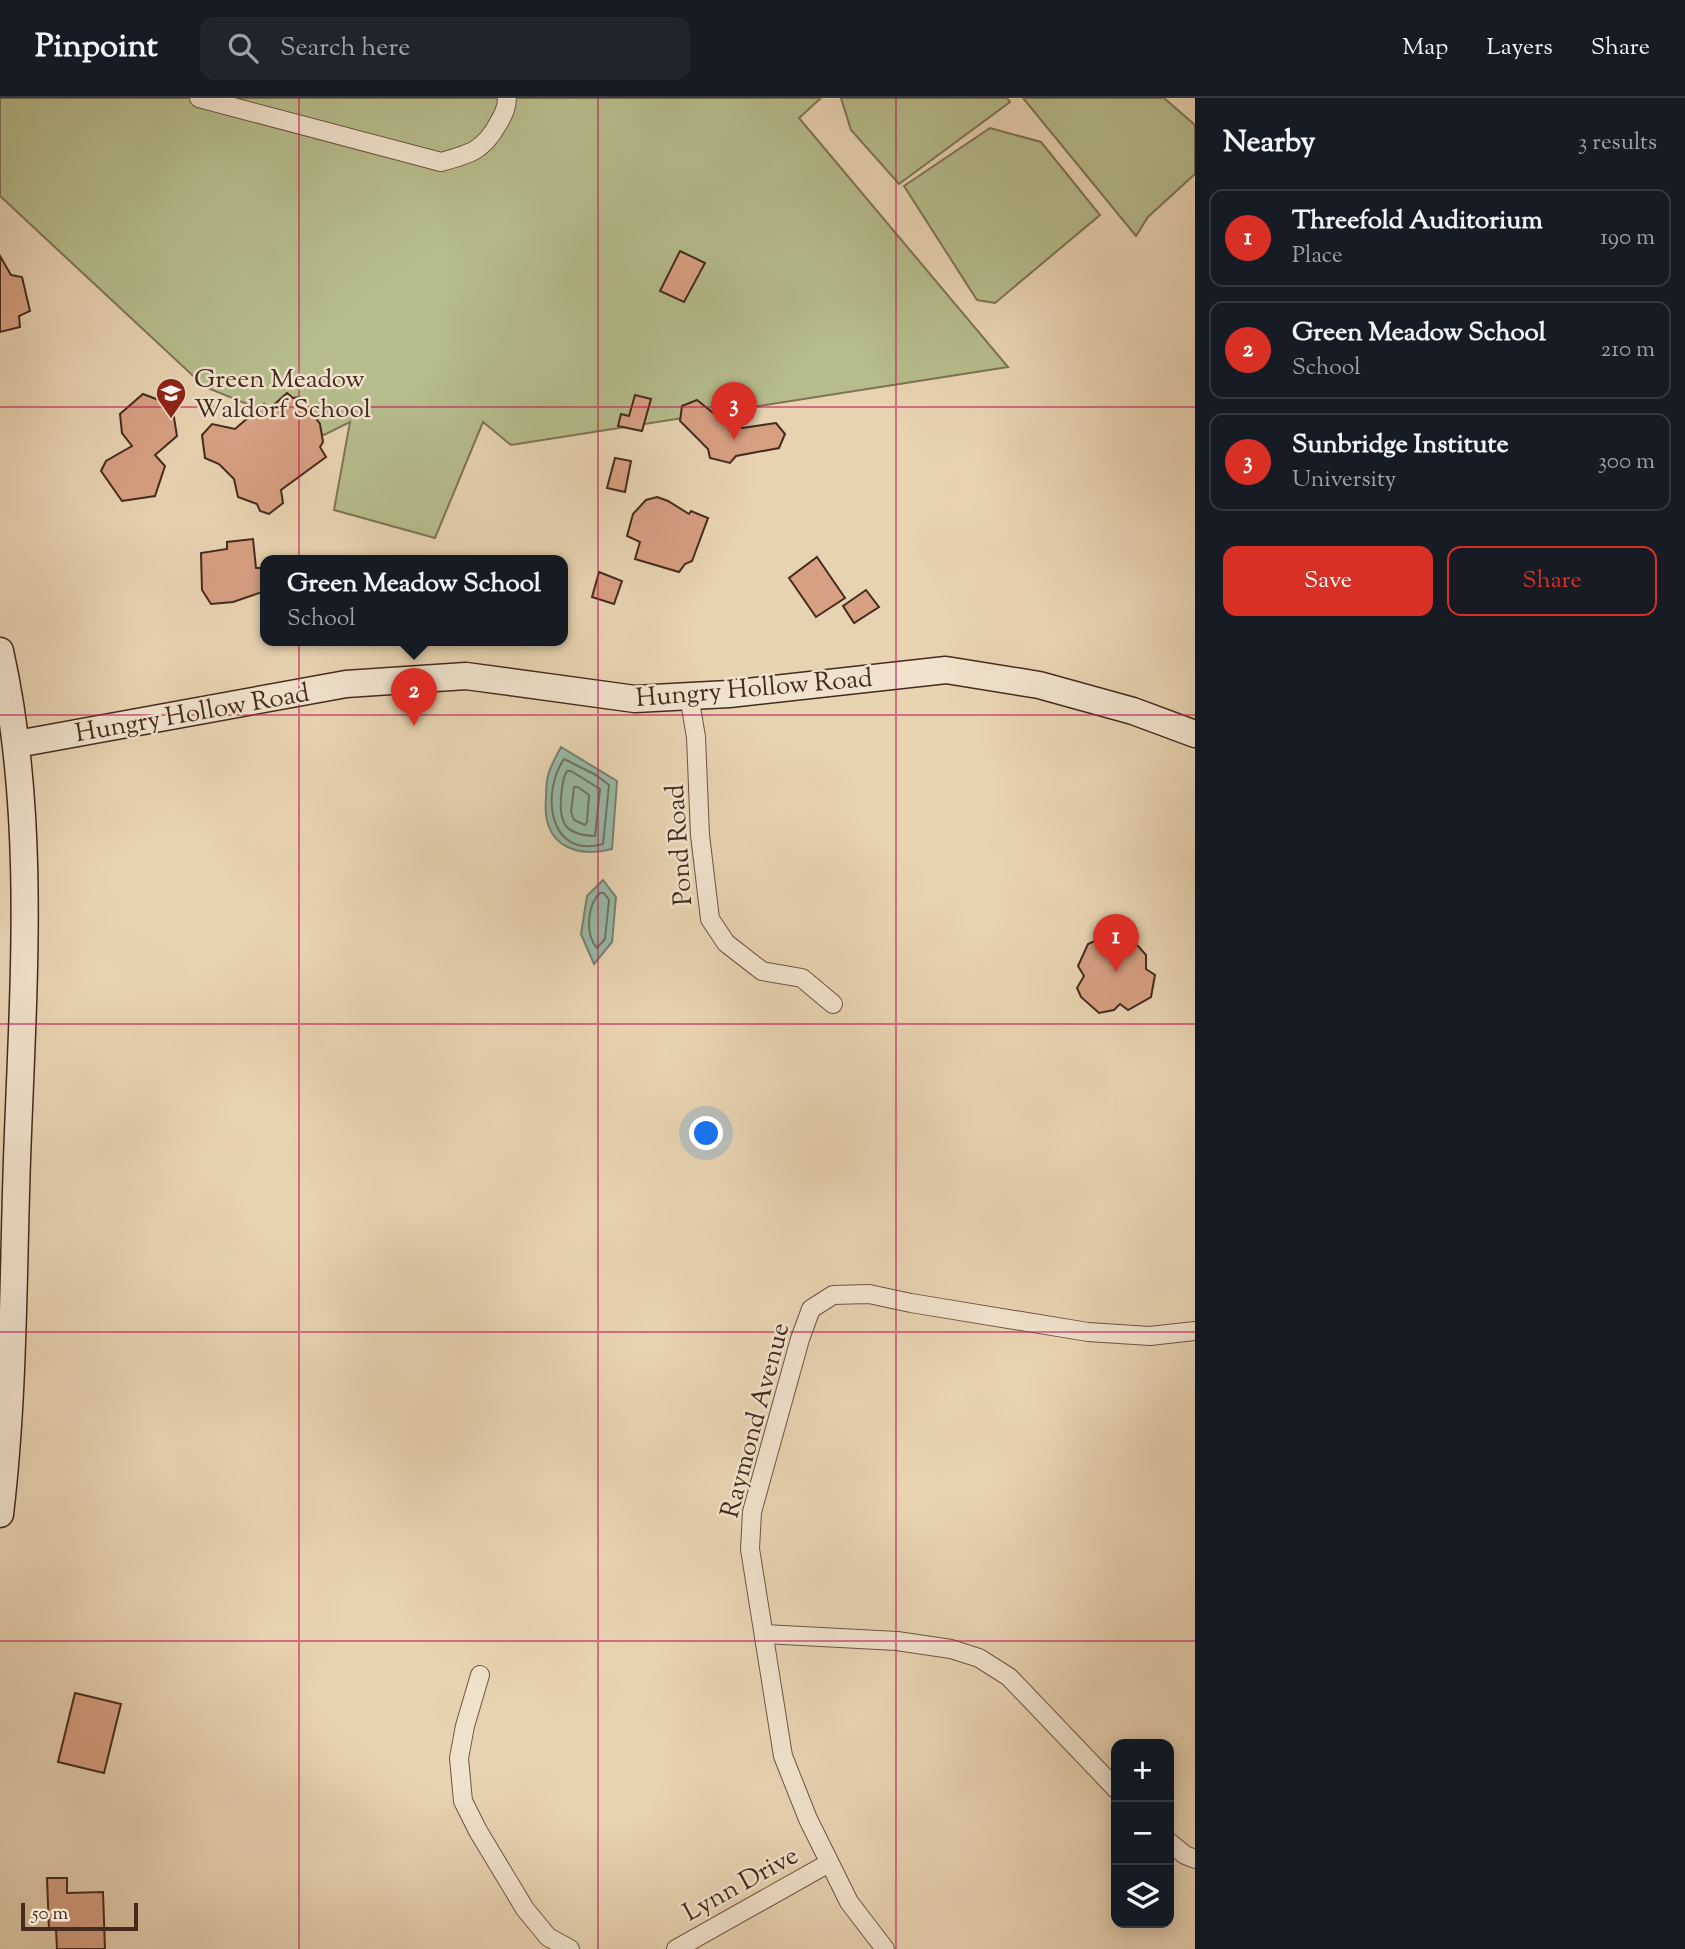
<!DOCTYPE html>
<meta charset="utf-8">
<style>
:root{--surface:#171b24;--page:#20242c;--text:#f1f3f6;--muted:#9ea1a6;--line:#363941;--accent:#d93025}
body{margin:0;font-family:"Sorts Mill Goudy",serif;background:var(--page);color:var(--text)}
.controls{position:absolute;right:21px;bottom:21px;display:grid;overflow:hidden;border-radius:14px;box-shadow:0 4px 18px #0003}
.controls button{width:63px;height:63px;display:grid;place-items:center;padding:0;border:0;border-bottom:2px solid var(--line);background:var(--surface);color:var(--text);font:35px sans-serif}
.scale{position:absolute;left:21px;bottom:18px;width:117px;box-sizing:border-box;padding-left:7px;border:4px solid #452a1f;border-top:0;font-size:19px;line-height:24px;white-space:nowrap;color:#452a1f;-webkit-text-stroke:5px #f0e2cc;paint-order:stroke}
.you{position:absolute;left:707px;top:1036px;width:24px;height:24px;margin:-18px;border:5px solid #fff;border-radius:50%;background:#1a73e8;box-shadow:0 0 0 10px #1a73e833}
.badge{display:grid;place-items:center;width:46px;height:46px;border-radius:50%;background:var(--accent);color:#fff;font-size:23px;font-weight:700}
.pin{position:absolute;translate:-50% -58px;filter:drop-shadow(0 2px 4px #0008)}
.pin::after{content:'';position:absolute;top:37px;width:24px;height:21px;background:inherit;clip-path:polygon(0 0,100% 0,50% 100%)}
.popup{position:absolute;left:260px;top:457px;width:308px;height:91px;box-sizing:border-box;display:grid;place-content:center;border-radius:14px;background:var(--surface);filter:drop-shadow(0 2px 5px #0005);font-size:23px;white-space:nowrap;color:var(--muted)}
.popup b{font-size:26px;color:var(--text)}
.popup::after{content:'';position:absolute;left:50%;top:100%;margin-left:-14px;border:14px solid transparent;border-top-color:var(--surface)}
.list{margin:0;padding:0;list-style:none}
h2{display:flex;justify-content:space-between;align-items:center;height:91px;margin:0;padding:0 28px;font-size:30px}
h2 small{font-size:23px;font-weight:400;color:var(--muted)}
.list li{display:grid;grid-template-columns:46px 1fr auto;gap:21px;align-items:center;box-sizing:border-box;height:98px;margin:0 14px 14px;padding:0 14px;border:2px solid var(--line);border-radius:14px}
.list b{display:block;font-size:26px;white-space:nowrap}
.list p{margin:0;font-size:23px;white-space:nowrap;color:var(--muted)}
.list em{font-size:23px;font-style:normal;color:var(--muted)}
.actions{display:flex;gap:14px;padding:21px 28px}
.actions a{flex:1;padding:16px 0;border:2px solid var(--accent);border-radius:14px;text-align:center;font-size:24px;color:var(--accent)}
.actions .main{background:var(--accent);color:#fff}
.icon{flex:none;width:38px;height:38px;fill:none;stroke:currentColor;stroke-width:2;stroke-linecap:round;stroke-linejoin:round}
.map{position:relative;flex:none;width:1195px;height:1851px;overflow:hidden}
header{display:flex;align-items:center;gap:42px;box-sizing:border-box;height:98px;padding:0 35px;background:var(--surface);border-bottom:2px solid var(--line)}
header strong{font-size:33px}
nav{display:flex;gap:38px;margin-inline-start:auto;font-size:24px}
.search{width:490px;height:63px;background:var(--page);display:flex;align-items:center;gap:18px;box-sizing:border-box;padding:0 24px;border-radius:14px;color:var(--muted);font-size:26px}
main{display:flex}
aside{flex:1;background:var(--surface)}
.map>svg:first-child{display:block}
.green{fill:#b6bc8b;stroke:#7e7355;stroke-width:2}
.water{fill:#98b9a6;stroke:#778070;stroke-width:2}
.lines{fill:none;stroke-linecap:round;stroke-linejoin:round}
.shore{stroke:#6e7262;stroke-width:2}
.building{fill:#d7a081;stroke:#452a1f;stroke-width:2}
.street-casing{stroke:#6e5444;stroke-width:20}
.secondary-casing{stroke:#452a1f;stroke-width:29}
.street{stroke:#f0e2cc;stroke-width:18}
.secondary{stroke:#f0e2cc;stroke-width:26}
.grid{fill:none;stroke:#c2185b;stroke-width:2;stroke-opacity:0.55}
.labels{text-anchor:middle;stroke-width:5;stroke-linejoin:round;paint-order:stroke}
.poi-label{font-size:26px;fill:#452a1f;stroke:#f0e2cc;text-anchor:start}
.street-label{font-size:26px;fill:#452a1f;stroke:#f0e2cc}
</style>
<header>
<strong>Pinpoint</strong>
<div class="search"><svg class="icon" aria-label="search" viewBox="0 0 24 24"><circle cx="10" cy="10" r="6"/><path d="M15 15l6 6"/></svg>Search here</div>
<nav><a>Map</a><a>Layers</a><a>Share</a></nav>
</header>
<main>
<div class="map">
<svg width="1195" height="1851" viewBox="0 0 1195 1851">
<rect width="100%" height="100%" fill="#e8d3b1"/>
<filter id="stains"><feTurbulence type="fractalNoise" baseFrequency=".00286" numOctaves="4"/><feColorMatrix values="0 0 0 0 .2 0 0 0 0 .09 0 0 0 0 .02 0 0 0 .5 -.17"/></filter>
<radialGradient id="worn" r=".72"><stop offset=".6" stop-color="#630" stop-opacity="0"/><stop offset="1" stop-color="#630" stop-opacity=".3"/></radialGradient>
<g class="green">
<path d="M 0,0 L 821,0 L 799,20 L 1008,269 L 511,347 L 483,324 L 435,440 L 334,412 L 350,324 L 324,337 L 205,289 L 0,98 Z"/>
<path d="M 841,0 L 1007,0 L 1010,4 L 899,86 L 851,32 Z"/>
<path d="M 1023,0 L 1164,0 L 1195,27 L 1195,76 L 1148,119 L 1136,138 Z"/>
<path d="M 990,30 L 1041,44 L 1100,117 L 995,205 L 977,202 L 904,88 Z"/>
</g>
<g class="water">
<path d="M 561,649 L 617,683 L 612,751 C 571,761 542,744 546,701 C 546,692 546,682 549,674 C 552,665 557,657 561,649 Z"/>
<path d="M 603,782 L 616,799 L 612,844 L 594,866 L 581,836 L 587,798 Z"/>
</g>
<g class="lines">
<g class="shore">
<path d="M 564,661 L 596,677 L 609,687 L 603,746 C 548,761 541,695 564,661 Z"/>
<path d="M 567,673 L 571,673 L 600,691 L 595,738 C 567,737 559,727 561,700 C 562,690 562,681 567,673 Z"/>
<path d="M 574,689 L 578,689 L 589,697 L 587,724 L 585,727 L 574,722 L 571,714 Z"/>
<path d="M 600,795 L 604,795 L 609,802 L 605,841 L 597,850 C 585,837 587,807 600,795 Z"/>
</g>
</g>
<g class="building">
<path d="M 680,153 L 705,165 L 684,204 L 660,193 Z"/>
<path d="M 0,158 L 11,177 L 22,179 L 30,213 L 19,218 L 20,229 L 0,234 Z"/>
<path d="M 287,295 L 293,300 L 300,299 L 320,326 L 323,344 L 320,349 L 326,359 L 281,392 L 283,405 L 269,416 L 260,413 L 257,406 L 238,399 L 234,381 L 219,366 L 205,360 L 202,337 L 212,326 L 235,331 L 264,306 L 268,312 Z"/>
<path d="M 143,296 L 172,307 L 177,338 L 155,357 L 165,368 L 155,398 L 122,403 L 101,373 L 106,363 L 132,348 L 122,335 L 120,316 Z"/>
<path d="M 635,297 L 651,301 L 642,333 L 618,328 L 621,316 L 629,318 Z"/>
<path d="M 697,302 L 722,322 L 742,330 L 776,325 L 785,336 L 779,350 L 736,358 L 730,365 L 710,360 L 708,351 L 680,323 L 682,308 Z"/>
<path d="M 615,360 L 631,363 L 625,394 L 607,390 Z"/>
<path d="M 657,399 L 668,403 L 689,416 L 691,413 L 708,420 L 692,463 L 685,466 L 679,474 L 635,461 L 640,444 L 627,438 L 633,416 L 646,402 Z"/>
<path d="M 253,441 L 256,470 L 265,470 L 265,493 L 233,504 L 211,506 L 202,492 L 201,455 L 227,451 L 227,444 Z"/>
<path d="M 817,459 L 845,500 L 816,519 L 789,480 Z"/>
<path d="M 599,474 L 622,483 L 614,506 L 592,499 Z"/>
<path d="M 866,492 L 879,509 L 854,525 L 843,508 Z"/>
<path d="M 1106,838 L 1115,845 L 1126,841 L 1138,848 L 1146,857 L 1146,871 L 1155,877 L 1151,899 L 1128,912 L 1120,906 L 1114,912 L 1099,915 L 1081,899 L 1077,890 L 1084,878 L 1078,868 L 1088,846 Z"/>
<path d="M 75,1595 L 121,1606 L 104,1675 L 58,1664 Z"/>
<path d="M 47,1780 L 67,1780 L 67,1795 L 103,1794 L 105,1851 L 57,1851 L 56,1832 L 49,1832 Z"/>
</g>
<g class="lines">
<g class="street-casing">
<g id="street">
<path d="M 199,0 L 441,64 C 470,56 483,53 498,26 C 503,17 507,10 507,0"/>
<path d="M 689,598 L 696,639 L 700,737 L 710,821 L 726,845 L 762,873 L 802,880 L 833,906"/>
<path d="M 764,1536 L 897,1543 L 951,1551 L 979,1560 L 1009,1579 L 1116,1691"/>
<path d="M 480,1577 L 465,1628 L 459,1660 L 463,1703 L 478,1733 L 525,1811 L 548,1839 L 570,1851"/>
<path d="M 1169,1744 L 1185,1757 L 1195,1761"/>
<path d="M 676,1851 L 829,1765"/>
<path d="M 885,1851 L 849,1804 L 808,1721 L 783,1658 L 750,1451 L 752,1414 L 800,1241 L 811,1211 L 833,1197 L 869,1196 L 911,1205 L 1088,1234 L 1150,1238 L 1195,1233"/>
</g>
</g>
<g class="secondary-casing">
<g id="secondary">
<path d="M 0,553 C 37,719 23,891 17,1061 C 13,1180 14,1298 0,1416"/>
<path d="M 17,646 L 346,586 L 466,578 L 635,601 L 729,596 L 946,572 L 1039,587 L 1133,613 L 1195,636"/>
</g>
</g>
<use href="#street" class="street"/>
<use href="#secondary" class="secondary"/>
</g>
<path class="grid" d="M 299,0 L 299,1851M 598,0 L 598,1851M 896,0 L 896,1851M 0,309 L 1195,309M 0,617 L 1195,617M 0,926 L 1195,926M 0,1234 L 1195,1234M 0,1543 L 1195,1543"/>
<defs>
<g id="school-pin" transform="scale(1.575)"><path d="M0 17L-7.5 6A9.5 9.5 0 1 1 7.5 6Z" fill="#8f2418" stroke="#f0e2cc"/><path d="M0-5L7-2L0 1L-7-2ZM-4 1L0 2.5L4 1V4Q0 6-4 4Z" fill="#fff"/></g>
</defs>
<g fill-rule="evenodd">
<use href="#school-pin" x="171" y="295"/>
</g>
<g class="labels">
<g class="poi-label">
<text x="194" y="289">Green Meadow<tspan x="194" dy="30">Waldorf School</tspan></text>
</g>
<g class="street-label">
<text transform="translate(754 589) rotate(-5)" y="9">Hungry Hollow Road</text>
<text transform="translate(192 614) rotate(-10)" y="9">Hungry Hollow Road</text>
<text transform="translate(678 747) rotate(-94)" y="9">Pond Road</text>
<text transform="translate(754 1322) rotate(-75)" y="9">Raymond Avenue</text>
<text transform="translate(740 1785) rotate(-29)" y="9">Lynn Drive</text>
</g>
</g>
<rect width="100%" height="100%" filter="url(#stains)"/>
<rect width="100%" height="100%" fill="url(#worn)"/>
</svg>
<div class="controls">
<button>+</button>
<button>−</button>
<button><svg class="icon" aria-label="layers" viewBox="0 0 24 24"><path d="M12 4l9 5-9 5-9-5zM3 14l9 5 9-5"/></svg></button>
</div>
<div class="scale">50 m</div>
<div class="you"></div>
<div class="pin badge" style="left:1116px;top:874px">1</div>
<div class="pin badge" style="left:414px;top:628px">2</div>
<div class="popup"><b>Green Meadow School</b>School</div>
<div class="pin badge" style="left:734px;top:342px">3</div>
</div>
<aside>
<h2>Nearby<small>3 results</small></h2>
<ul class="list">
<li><span class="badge">1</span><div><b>Threefold Auditorium</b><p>Place</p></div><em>190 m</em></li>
<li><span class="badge">2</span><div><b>Green Meadow School</b><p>School</p></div><em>210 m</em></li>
<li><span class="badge">3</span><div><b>Sunbridge Institute</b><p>University</p></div><em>300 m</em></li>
</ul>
<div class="actions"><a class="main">Save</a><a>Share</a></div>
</aside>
</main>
